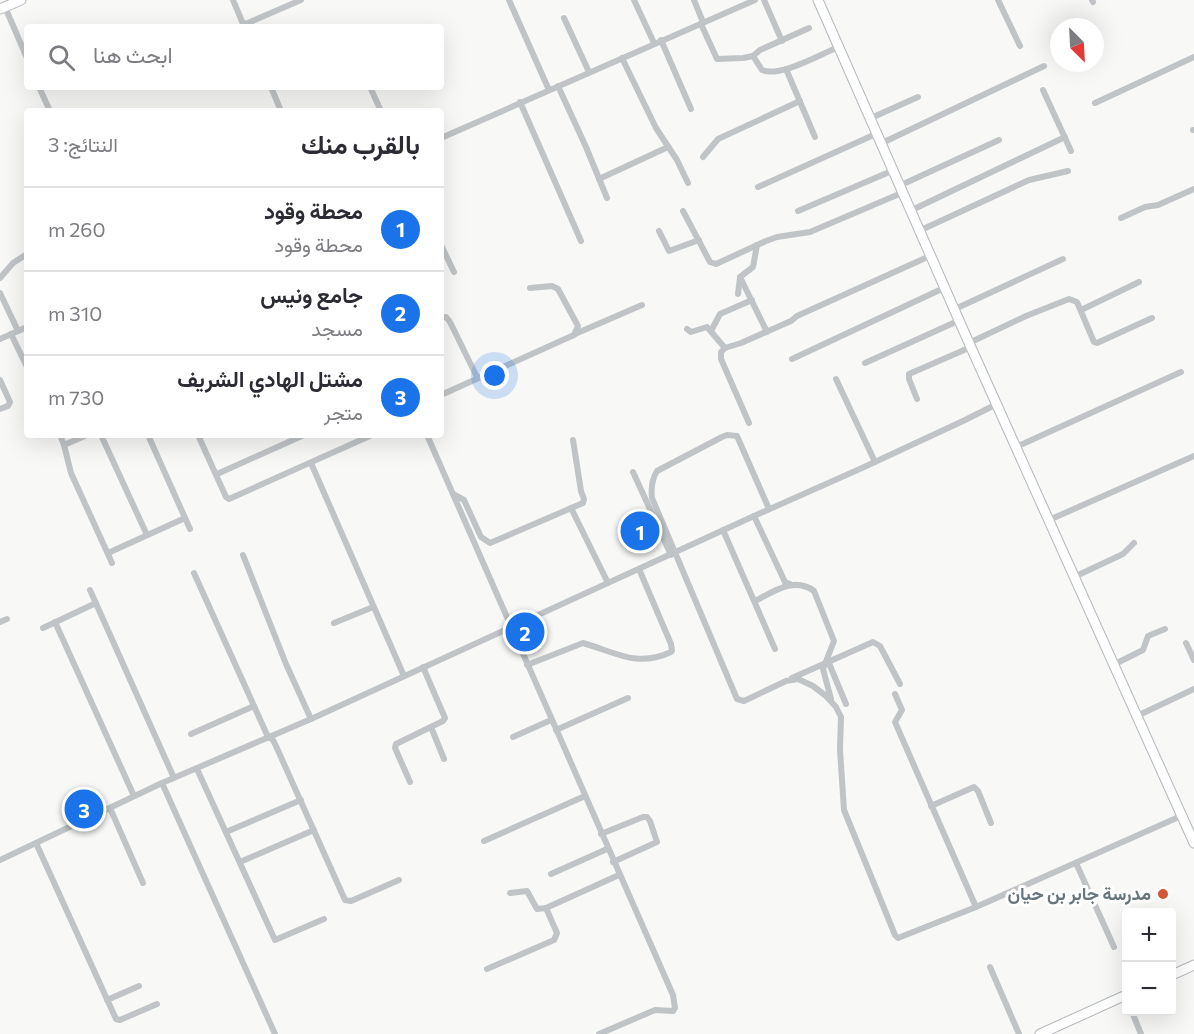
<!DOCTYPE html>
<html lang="ar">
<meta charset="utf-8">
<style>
:root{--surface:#fff;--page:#f7f7f7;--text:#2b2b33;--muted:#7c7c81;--line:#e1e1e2;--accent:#1a73e8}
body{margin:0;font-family:Commissioner,Vazirmatn,sans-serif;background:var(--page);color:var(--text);direction:rtl}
.controls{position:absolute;right:18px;bottom:18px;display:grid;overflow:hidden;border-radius:6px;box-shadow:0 6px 24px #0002}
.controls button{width:54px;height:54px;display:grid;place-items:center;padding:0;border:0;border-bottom:2px solid var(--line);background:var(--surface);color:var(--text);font:30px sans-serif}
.compass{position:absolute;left:1050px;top:18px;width:54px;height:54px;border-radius:50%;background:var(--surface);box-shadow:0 6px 24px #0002;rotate:156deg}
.you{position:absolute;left:495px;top:376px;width:21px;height:21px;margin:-15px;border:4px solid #fff;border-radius:50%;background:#1a73e8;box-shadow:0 0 0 9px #1a73e833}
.badge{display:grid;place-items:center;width:39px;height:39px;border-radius:50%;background:var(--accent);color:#fff;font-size:20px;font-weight:700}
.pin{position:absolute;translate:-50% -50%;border:3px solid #fff;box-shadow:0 2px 6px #0006}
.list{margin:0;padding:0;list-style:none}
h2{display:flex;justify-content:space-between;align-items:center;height:78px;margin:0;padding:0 24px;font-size:26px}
h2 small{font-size:20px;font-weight:400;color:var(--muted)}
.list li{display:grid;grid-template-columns:39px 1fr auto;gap:18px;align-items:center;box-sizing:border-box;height:84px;padding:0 24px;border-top:2px solid var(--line)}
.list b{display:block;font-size:22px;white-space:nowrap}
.list p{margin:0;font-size:20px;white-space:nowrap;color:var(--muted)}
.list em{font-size:20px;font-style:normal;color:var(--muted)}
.icon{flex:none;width:33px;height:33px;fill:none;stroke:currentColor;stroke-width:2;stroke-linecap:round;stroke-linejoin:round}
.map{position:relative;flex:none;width:1194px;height:1034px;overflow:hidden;direction:ltr}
.search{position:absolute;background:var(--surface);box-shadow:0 6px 24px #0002;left:24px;top:24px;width:420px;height:66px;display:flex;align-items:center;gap:15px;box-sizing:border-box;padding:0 21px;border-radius:6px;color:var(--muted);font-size:22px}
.panel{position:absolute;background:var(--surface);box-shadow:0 6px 24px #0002;left:24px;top:108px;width:420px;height:330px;border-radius:6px;direction:rtl}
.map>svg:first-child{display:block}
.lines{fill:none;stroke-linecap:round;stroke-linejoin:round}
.secondary-casing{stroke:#b2b8bc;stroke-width:11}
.street{stroke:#c0c4c7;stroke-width:6}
.secondary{stroke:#fff;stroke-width:9}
.poi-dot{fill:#d4573a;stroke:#fff;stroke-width:2}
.labels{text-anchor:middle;stroke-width:6;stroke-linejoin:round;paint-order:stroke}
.poi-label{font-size:18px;font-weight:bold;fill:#66757e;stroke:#fff;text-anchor:end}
</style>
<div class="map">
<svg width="1194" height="1034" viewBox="0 0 1194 1034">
<rect width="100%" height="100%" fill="#f8f8f6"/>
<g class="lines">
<g class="secondary-casing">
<g id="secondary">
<path d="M 818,0 L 969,343 L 1194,843"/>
<path d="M 0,9 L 21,0"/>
<path d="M 1172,975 L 1194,965"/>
<path d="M 1040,1034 L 1126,995"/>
</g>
</g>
<g class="street">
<path d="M 233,0 L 244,26"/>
<path d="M 509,0 L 549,90"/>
<path d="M 634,0 L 654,43"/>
<path d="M 694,0 L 703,22"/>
<path d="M 764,0 L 782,41"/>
<path d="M 998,0 L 1020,46"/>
<path d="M 1092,0 L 1093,2"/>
<path d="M 5,7 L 27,58"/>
<path d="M 564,18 L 589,72"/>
<path d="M 701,24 L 717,59 L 743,58 L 753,56 L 760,50 L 809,28"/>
<path d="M 243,25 L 301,0"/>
<path d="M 661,40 L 691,109"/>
<path d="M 753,56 L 762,70 C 780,78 820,54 839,47"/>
<path d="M 622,58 L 656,128 L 677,160 L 688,183"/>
<path d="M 786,69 L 815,137"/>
<path d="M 558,86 L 586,147 L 607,198"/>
<path d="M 39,87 L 50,111"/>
<path d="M 271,87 L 281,111"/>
<path d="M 370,87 L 381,111"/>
<path d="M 1043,90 L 1071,151"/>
<path d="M 520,102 L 581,241"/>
<path d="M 1095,103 L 1194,57"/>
<path d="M 871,118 L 918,97"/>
<path d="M 1193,130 L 1194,130"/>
<path d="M 441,138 L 755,0"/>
<path d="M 882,143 L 1044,66"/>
<path d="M 703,157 L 718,139 L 800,101"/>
<path d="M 599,179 L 668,147"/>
<path d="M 901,185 L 999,140"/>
<path d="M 758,187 L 878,133"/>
<path d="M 912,210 L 1065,137"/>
<path d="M 683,211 L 710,262 L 716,264 L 766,241 L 777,237 L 810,232 L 904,192"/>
<path d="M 798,211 L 894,170"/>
<path d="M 1121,218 L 1145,207 L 1158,205 L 1194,189"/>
<path d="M 921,230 L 1029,180 L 1068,171"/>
<path d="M 659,231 L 669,251 L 699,240"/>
<path d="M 441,245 L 454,272"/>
<path d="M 740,277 L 767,332"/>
<path d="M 0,278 L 13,263 L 27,254"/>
<path d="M 0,293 L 18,331"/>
<path d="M 738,294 L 740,277 L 753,267 L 757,245"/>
<path d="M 955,309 L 1063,259"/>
<path d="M 1081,310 L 1139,282"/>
<path d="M 441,318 L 446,317 L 450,322 L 477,377"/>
<path d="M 687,329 L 691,332 L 707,327 L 725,348"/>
<path d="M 711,331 L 720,314 L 752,300"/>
<path d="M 11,334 L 27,367"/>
<path d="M 575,334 L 642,305"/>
<path d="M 0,339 L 27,327"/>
<path d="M 969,343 L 1026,316 L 1069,299 L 1077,302 L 1094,342 L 1097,343 L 1152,318"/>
<path d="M 792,359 L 946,287"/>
<path d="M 865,363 L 960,320"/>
<path d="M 836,379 L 875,462"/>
<path d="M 0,380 L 10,402 L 8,406 L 0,409"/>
<path d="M 441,395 L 574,335 L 578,326 L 558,289 L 552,286 L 530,288"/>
<path d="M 917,399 L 909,379 L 909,374 L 971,347"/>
<path d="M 749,423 L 721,359 L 721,352 L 725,348 L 741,343 L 791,321 L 797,316 L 932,255"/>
<path d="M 60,435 L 64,445 L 71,473 L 112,563"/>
<path d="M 101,435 L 147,535"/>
<path d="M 148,435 L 190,529"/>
<path d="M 198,435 L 226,497 L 229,499 L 372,435"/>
<path d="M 427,435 L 673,995 L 675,1008 L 673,1011 L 655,1010 L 599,1034"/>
<path d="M 64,445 L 87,435"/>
<path d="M 1016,447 L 1181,372"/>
<path d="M 311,463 L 404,676"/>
<path d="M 633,472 L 671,555"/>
<path d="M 217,474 L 304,435"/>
<path d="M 453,494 L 464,500 L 481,537 L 490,543 L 583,503 L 584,499 L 581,491 L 573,440"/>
<path d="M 571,508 L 608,583"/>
<path d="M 769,509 L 737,436 L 727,435 L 722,437 L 657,471 C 652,479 651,489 652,498 L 737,699 L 744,701 L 786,681 L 798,679 L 813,686 L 826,696 L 836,707 L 841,717 L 840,750 L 844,810 L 895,935 L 898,938 L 976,907 L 1181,816"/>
<path d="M 754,516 L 785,582 L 790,584"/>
<path d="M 1049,520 L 1194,456"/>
<path d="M 723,530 L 775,649"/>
<path d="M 108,553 L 185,518"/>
<path d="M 243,555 L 286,664 L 311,719"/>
<path d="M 194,573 L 268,737 L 273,740 L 276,746 L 345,900 L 351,901 L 399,880"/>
<path d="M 1074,577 L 1123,554 L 1134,543"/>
<path d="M 90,590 L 174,778"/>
<path d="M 755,601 C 773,592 794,576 814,591 L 834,641 L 823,669 L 831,699"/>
<path d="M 0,622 L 7,619"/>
<path d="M 55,622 L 134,796"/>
<path d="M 334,623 L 373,607"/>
<path d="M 43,628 L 96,603"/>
<path d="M 1186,643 L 1194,660"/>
<path d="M 828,661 L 846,704"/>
<path d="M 527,665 L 583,643 C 615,652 637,668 671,652 L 672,651 L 671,644 L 639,569"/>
<path d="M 1113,665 L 1143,650 L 1148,636 L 1165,629"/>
<path d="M 792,678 L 873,642 L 880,646 L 900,684"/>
<path d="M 895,694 L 902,710 L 895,722 L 976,907"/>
<path d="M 1137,716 L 1194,689"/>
<path d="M 431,727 L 444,759"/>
<path d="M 556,730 L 628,698"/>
<path d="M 191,734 L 254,706"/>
<path d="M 513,737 L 551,720"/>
<path d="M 197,769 L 275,940 L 324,919"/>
<path d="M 410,782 L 395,748 L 396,744 L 443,721 L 445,718 L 423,667"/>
<path d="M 162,783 L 275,1034"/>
<path d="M 931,806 L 974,787 L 978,791 L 991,823"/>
<path d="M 110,808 L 143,883"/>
<path d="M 226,832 L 301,800"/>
<path d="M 601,834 L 643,817 L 647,817 L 650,821 L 657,842 L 613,862"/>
<path d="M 484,841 L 585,796"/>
<path d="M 36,843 L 116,1019 L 120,1020 L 157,1004"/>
<path d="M 0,860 L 162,783 L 311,719 L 754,516 L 862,468 L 963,421 L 997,404"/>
<path d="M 240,862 L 314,830"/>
<path d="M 1076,863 L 1114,947"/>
<path d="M 551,874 L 607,849"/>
<path d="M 510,893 L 527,891 L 537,909 L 546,908"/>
<path d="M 990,967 L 1019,1034"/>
<path d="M 487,969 L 554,940 L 557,933 L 546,908 L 619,875"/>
<path d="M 107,1000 L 139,986"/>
<path d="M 1132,1012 L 1141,1034"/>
</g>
<use href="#secondary" class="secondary"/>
</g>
<circle class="poi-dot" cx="1163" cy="894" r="6"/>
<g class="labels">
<g class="poi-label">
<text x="1151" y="900">مدرسة جابر بن حيان</text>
</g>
</g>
</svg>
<div class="controls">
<button>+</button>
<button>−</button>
</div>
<svg class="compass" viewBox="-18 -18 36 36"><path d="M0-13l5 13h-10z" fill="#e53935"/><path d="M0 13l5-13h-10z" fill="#7c7c81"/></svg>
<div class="you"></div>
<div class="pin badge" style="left:640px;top:531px">1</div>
<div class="pin badge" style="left:525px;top:632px">2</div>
<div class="pin badge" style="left:84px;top:809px">3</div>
<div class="search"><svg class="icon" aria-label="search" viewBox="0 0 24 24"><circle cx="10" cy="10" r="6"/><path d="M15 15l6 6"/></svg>ابحث هنا</div>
<section class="panel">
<h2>بالقرب منك<small>النتائج: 3</small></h2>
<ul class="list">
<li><span class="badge">1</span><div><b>محطة وقود</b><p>محطة وقود</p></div><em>260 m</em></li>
<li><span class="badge">2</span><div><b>جامع ونيس</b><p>مسجد</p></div><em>310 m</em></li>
<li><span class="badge">3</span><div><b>مشتل الهادي الشريف</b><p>متجر</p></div><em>730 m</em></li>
</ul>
</section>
</div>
